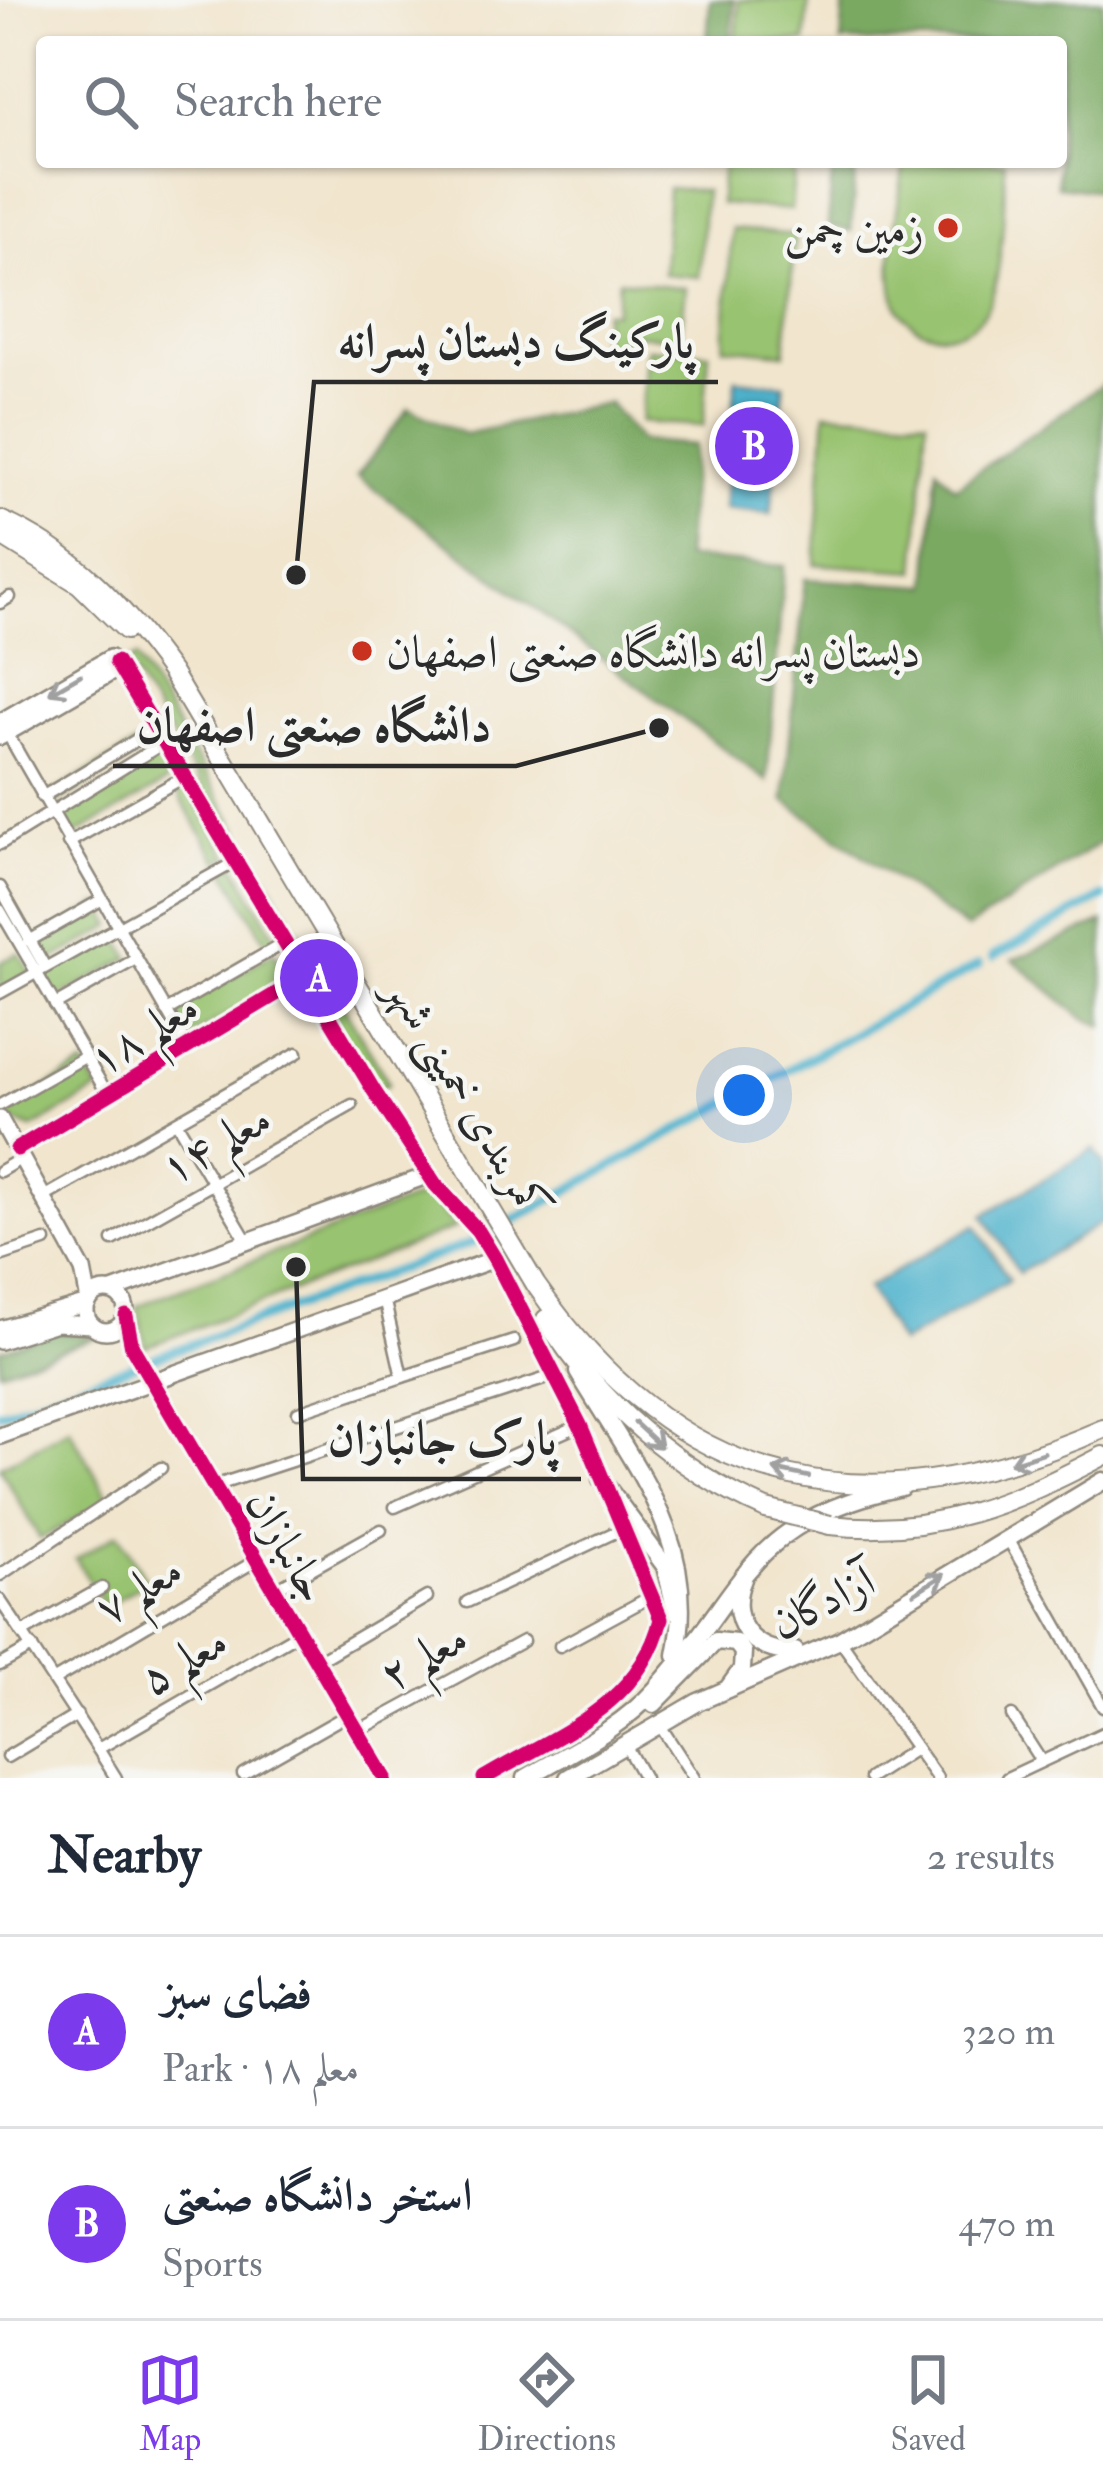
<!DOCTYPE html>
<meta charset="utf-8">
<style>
:root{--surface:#fff;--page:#f2f2f3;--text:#1f2937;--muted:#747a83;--line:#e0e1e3;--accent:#7c3aed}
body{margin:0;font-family:"IM FELL Double Pica",Amiri,serif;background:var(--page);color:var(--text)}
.you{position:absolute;left:744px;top:1095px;width:42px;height:42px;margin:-30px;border:9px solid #fff;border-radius:50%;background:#1a73e8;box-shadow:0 0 0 18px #1a73e833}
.badge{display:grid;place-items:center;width:78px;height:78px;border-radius:50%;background:var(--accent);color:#fff;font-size:39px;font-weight:700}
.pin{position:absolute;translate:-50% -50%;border:6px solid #fff;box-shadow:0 3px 12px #0006}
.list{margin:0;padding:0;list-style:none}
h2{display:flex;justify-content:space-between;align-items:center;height:156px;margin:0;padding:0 48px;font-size:51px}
h2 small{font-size:39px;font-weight:400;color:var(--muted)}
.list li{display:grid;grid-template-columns:78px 1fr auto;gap:36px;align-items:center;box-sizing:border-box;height:192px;padding:0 48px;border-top:3px solid var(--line)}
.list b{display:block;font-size:45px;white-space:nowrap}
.list p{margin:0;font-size:39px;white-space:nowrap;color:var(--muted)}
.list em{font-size:39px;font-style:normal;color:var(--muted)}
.icon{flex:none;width:66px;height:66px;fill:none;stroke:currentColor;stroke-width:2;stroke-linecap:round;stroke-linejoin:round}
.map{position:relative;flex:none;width:1103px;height:1778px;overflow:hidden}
.search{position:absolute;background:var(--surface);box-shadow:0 3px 9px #0004;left:36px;right:36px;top:36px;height:132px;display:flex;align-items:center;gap:30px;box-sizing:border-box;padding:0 42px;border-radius:12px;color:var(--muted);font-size:45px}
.sheet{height:540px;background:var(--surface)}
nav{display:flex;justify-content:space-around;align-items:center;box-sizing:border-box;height:168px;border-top:3px solid var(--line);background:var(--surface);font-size:33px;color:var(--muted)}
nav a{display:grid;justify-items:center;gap:6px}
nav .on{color:var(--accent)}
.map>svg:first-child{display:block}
.green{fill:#98c36f;stroke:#62774d;stroke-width:3}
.forest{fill:#7aa962;stroke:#526a46;stroke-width:3}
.water{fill:#4fb3cd;stroke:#3d6f7c;stroke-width:3}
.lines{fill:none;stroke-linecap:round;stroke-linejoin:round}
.canal{stroke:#4fb3cd;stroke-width:9}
.street-casing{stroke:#8e887c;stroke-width:15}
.secondary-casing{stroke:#8e887c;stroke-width:20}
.primary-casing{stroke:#8e887c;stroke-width:21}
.highway-casing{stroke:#8e887c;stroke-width:22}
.street{stroke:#fff;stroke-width:10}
.secondary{stroke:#fff;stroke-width:15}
.primary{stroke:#fff;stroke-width:16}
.highway{stroke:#fff;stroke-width:18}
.highway-bridge-casing{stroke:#8e887c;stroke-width:22;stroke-linecap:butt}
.highway-bridge{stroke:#fff;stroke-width:18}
.cycleway-casing{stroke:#f6f6f2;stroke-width:22}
.cycleway{stroke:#d6006c;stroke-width:15}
.oneway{stroke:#a0a0a0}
.poi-dot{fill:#c8321e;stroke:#f6f6f2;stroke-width:4.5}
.labels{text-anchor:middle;stroke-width:9;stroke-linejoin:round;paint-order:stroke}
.poi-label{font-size:45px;fill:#2b2b2b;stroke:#f6f6f2;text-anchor:end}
.street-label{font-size:45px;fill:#2b2b2b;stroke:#f6f6f2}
.leader{fill:none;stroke:#2b2b2b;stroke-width:4.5}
.callout-dot{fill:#2b2b2b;stroke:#f6f6f2;stroke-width:4.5}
.callout-label{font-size:48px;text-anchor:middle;font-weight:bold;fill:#2b2b2b;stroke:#f6f6f2;stroke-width:9;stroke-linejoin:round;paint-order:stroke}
</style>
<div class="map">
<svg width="1103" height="1778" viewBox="0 0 1103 1778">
<rect width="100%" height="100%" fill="#f6f6f2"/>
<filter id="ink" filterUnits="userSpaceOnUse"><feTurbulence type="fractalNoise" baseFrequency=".00833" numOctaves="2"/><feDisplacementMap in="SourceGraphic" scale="24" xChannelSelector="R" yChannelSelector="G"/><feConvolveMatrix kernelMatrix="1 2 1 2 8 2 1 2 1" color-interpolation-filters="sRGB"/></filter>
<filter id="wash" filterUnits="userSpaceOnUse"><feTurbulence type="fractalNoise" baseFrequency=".004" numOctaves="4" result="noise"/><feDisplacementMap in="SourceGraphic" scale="48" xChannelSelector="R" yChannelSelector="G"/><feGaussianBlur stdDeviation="2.7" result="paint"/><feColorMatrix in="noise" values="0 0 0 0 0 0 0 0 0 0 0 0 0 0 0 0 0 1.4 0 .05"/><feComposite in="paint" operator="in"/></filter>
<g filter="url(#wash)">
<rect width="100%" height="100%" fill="#f1e5cd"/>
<g class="green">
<path d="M 739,0 L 809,0 L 805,42 L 736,42 Z"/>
<path d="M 723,162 L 795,162 L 791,210 L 720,204 Z"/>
<path d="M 904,162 L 1004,162 C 1006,194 1002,273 990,302 C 972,349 903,343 894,293 C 886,254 900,202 904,162 Z"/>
<path d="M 668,188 L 705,191 L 699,277 L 663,274 Z"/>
<path d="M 732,229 L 795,235 L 785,353 L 724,347 Z"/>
<path d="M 619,280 L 686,288 L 680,339 L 625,333 L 623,347 L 600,345 L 604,312 L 615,312 Z"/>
<path d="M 647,348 L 709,353 L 703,426 L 640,422 Z"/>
<path d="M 826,412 L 927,419 L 916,571 L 815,564 Z"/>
<path d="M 136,658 L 389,1083 L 374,1091 L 254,872 L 126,662 Z"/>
<path d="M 155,733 L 160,742 L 53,805 L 47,796 Z"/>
<path d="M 166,753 L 179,775 L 72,837 L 59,816 Z"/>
<path d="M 185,784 L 229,856 L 219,862 L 175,789 Z"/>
<path d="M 235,865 L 277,940 L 268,945 L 225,870 Z"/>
<path d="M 100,904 L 113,926 L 49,962 L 37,941 Z"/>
<path d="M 116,934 L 130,958 L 56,999 L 43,975 Z"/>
<path d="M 274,952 L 290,979 L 189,1037 L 174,1010 Z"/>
<path d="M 19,953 L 31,973 L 0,991 L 0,963 Z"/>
<path d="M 84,1066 L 99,1090 L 32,1128 L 7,1119 L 3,1111 Z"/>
<path d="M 428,1193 L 455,1228 L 146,1347 L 137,1306 Z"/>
<path d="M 69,1428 L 110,1500 L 40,1539 L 0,1467 Z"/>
<path d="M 118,1533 L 147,1581 L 105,1607 L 76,1559 Z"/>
</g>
<g class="forest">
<path d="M 710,0 L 734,0 L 731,42 L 707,42 Z"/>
<path d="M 844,0 L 1103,0 L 1103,191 L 1057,186 L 1061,42 L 841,42 Z"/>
<path d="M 833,162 L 856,162 L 851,231 L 828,226 Z"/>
<path d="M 1103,384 L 1103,841 L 967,929 L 784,800 L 805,579 L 928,586 L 937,468 L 955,487 Z"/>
<path d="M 609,403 L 640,441 L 694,445 L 685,558 L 784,566 L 767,781 L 357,476 L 409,408 L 465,434 Z"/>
<path d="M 1103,922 L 1103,1026 L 1082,1017 L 1013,960 Z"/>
<path d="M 56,1331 L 97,1337 L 0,1371 L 0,1350 Z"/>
</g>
<g class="water">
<path d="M 736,379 L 784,384 L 771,514 L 724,509 Z"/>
<path d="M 1094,1149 L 1103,1163 L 1103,1222 L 1019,1273 L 984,1215 Z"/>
<path d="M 976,1225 L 1009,1280 L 900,1344 L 867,1288 Z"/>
</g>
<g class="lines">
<g class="canal">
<path d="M 993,957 L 1103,897"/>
<path d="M 0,1413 L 472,1243 L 979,965"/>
</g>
</g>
</g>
<g filter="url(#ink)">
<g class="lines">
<g class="street-casing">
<g id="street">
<path d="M 0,603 L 10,597"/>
<path d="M 7,733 L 188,1048"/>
<path d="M 42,797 L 156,728"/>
<path d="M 68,843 L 186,776"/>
<path d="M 0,844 L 165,742"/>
<path d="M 0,887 L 45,967"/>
<path d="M 0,910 L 108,1095"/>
<path d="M 29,941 L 101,900"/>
<path d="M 0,993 L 237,861"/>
<path d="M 55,1005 L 136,959"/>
<path d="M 166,1011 L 286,942"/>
<path d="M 0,1105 L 85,1057"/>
<path d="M 177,1123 L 247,1241"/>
<path d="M 17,1149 L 306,976"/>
<path d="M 0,1171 L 22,1158"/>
<path d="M 44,1197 L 297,1053"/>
<path d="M 113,1240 L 352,1105"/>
<path d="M 0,1256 L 45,1241"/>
<path d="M 402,1377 L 514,1341"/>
<path d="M 298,1412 L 402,1377 L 384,1298"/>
<path d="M 214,1486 L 547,1378"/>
<path d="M 395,1507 L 580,1425"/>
<path d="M 1007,1537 L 1103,1707"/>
<path d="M 0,1575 L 161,1468"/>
<path d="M 274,1590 L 381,1530"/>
<path d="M 0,1600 L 22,1633"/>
<path d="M 467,1602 L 624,1528"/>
<path d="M 840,1640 L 937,1778"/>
<path d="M 560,1646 L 652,1596"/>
<path d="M 316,1662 L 427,1597"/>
<path d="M 0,1665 L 32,1647"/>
<path d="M 56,1679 L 257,1560"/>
<path d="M 1012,1716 L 1041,1761"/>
<path d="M 659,1724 L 694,1778"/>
<path d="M 356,1732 L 523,1641"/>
<path d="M 624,1743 L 644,1778"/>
<path d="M 98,1749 L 22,1633 L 102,1588"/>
<path d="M 7,1757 L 77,1715"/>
<path d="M 243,1774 L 347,1715"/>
<path d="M 116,1778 L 98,1749 L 299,1633"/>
<path d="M 870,1778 L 915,1749"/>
<path d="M 1007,1778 L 1103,1733"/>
</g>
</g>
<g class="secondary-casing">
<g id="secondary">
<path d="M 116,662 L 374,1091 L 435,1184 L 478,1231 L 495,1259 L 580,1425 L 661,1619 C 640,1707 555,1735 484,1778"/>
<path d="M 0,722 L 110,658 L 116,662 L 114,671 L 0,737"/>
<path d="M 0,1119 L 83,1270 L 89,1301"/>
<circle cx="106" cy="1311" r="20"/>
<path d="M 112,1291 L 429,1175"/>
<path d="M 126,1316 L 132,1347 L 385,1778"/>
<path d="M 0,1329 L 88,1303"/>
<path d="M 0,1341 L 56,1323 L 92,1325"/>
<path d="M 0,1436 L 495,1259"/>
</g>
</g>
<g class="primary-casing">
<g id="primary">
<path d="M 578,1372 C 633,1465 700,1541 676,1655"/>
<path d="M 601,1479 L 665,1566 L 676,1611"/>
<path d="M 743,1579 C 726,1619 752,1655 795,1651"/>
<path d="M 654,1704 L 716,1641 L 736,1643 L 743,1652 L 742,1669 L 729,1687"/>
<path d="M 526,1778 C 570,1752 620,1729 655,1690 C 751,1585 742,1524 901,1487"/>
<path d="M 568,1778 L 698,1702 L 840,1640 L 1103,1481"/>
</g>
</g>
<g class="highway-casing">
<g id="highway">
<path d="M 0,520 C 74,552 125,608 171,672 L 536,1285 C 683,1497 872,1530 1103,1429"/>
<path d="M 0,535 L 79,584 L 126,630"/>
<path d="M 546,1319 C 599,1402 675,1469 766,1509"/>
<path d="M 830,1525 C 934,1537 1013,1503 1103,1456"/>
</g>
</g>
<use href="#street" class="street"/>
<use href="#secondary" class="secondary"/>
<use href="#primary" class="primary"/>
<use href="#highway" class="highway"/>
<g class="highway-bridge-casing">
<path id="highway-bridge" d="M 766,1509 L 830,1525"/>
</g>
<use href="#highway-bridge" class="highway-bridge"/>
<g class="cycleway-casing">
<g id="cycleway">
<path d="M 116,662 L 374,1091 L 435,1184 L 478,1231 L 495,1259 L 580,1425 L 661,1619 C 640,1707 555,1735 484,1778"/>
<path d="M 17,1149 L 306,976"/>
<path d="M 126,1316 L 132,1347 L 385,1778"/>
</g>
</g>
<use href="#cycleway" class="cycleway"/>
</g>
<defs><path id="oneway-shaft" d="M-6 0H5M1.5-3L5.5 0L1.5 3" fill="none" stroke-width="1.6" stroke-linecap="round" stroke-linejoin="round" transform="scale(3)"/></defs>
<g class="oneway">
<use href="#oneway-shaft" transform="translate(65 684) rotate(150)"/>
<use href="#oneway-shaft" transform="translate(648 1435) rotate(43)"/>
<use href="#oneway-shaft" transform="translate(1027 1458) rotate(162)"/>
<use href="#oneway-shaft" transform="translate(791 1473) rotate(-168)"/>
<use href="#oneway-shaft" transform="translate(929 1584) rotate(-32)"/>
</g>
</g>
<g class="poi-dot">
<circle cx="948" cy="228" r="12"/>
<circle cx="362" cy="651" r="12"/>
</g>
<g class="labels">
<g class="poi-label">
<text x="924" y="244">زمین چمن</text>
<text x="386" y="667" text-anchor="start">دبستان پسرانه دانشگاه صنعتی اصفهان</text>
</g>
<g class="street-label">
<text transform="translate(143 1032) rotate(-31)" y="16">معلم ۱۸</text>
<text transform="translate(470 1098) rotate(59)" y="16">کمربندی خمینی شهر</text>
<text transform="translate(215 1142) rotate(-29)" y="16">معلم ۱۴</text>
<text transform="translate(289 1545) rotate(60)" y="16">جانبازان</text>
<text transform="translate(138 1588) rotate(-31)" y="16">معلم ۷</text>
<text transform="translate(822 1601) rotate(-27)" y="16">آزادگان</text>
<text transform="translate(423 1655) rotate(-29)" y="16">معلم ۲</text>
<text transform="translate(183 1659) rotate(-30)" y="16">معلم ۵</text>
</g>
</g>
<path class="leader" d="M296 575L314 382H718M659 728L516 766H113M296 1267L303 1479H581"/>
<g class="callout-dot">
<circle cx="296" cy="575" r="12"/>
<circle cx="659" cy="728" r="12"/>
<circle cx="296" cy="1267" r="12"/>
</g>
<g class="callout-label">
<text x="516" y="357">پارکینگ دبستان پسرانه</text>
<text x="314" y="741">دانشگاه صنعتی اصفهان</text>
<text x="442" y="1454">پارک جانبازان</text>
</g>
</svg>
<div class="you"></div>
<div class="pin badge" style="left:319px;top:978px">A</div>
<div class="pin badge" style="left:754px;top:446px">B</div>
<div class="search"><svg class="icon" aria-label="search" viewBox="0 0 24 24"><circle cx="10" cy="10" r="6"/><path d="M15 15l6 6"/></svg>Search here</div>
</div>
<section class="sheet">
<h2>Nearby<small>2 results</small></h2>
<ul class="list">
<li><span class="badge">A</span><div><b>فضای سبز</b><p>Park · معلم ۱۸</p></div><em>320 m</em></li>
<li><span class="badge">B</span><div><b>استخر دانشگاه صنعتی</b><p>Sports</p></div><em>470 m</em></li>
</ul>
</section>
<nav>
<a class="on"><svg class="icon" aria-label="map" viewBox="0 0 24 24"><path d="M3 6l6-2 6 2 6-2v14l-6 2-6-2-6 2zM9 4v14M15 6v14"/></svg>Map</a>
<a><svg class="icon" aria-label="directions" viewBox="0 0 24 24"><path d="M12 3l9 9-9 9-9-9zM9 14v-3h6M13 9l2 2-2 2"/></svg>Directions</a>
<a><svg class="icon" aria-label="saved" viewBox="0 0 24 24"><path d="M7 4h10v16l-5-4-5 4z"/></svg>Saved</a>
</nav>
